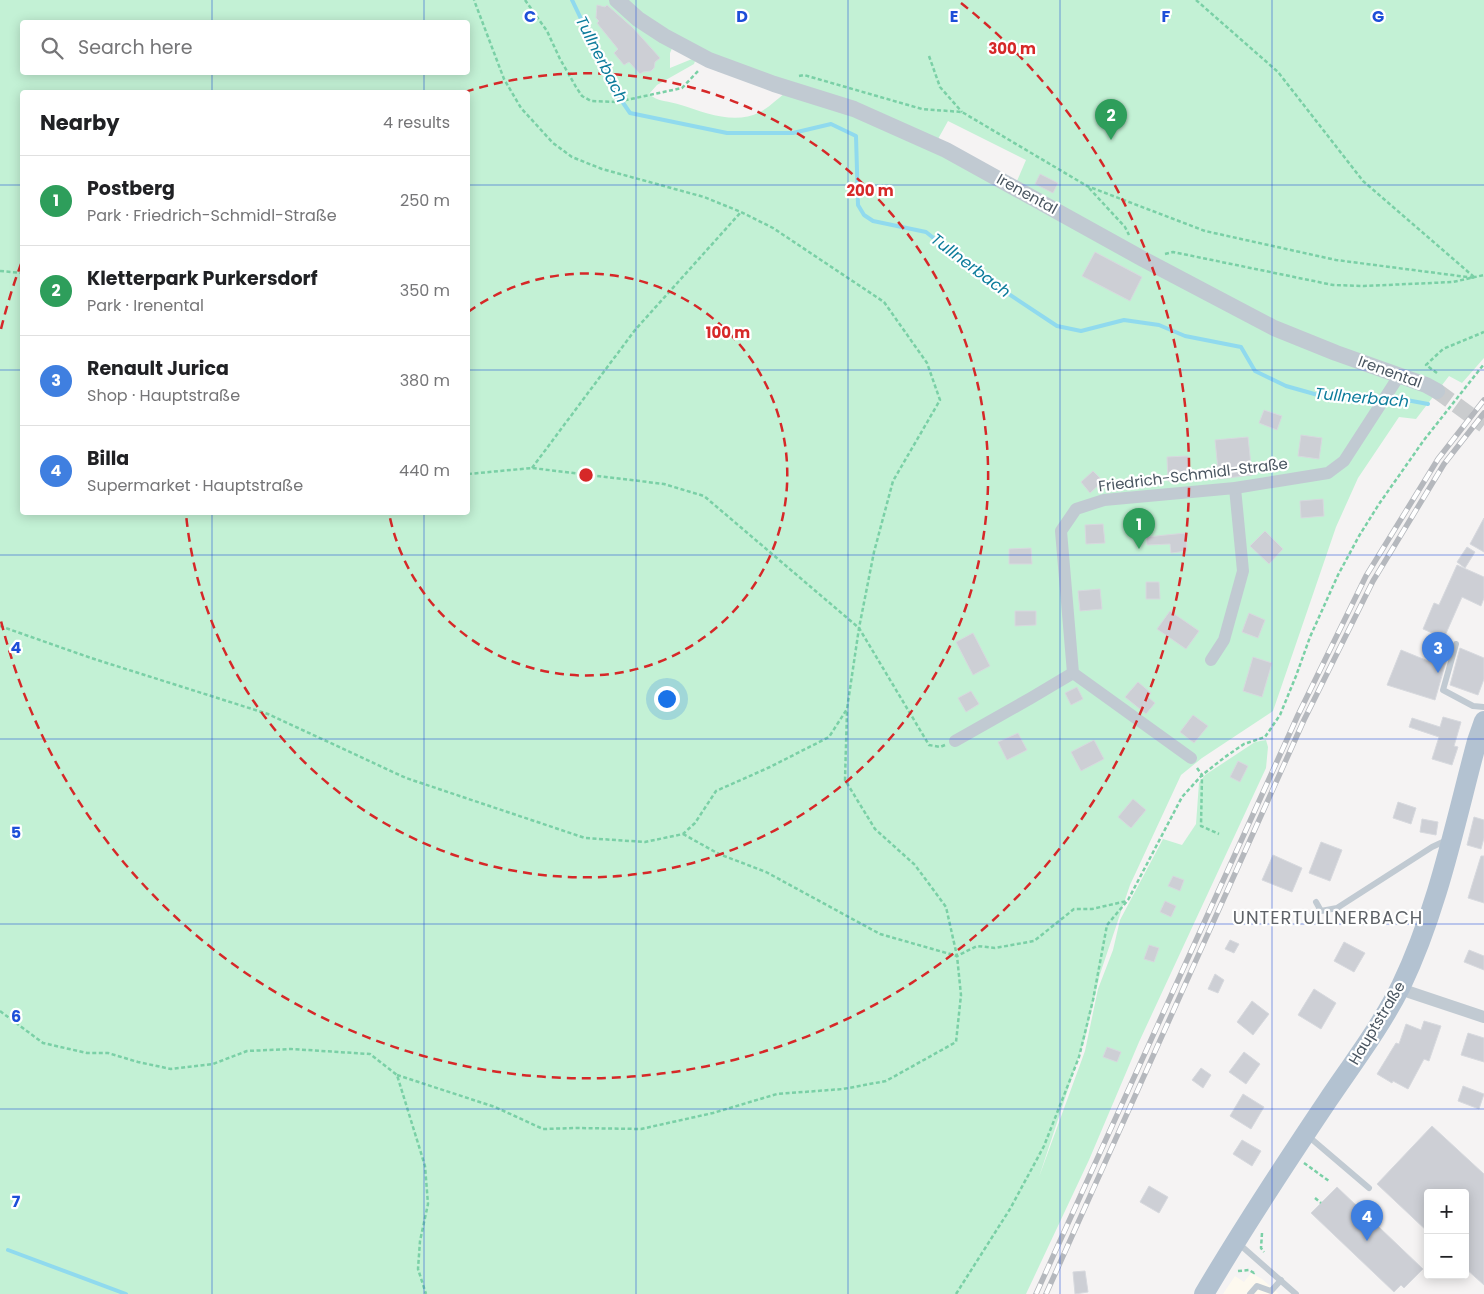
<!DOCTYPE html>
<meta charset="utf-8">
<style>
:root{--surface:#fff;--page:#f2f2f2;--text:#202124;--muted:#757577;--line:#e0e0e0;--accent:#0b8043}
body{margin:0;font-family:Poppins,sans-serif;background:var(--page);color:var(--text)}
.controls{position:absolute;right:15px;bottom:15px;display:grid;overflow:hidden;border-radius:5px;box-shadow:0 2px 12px #0003}
.controls button{width:45px;height:45px;display:grid;place-items:center;padding:0;border:0;border-bottom:1px solid var(--line);background:var(--surface);color:var(--text);font:25px sans-serif}
.you{position:absolute;left:666px;top:698px;width:18px;height:18px;margin:-12px;border:4px solid #fff;border-radius:50%;background:#1a73e8;box-shadow:0 0 0 8px #1a73e833}
.badge{display:grid;place-items:center;width:32px;height:32px;border-radius:50%;background:var(--accent);color:#fff;font-size:16px;font-weight:700}
.pin{position:absolute;translate:-50% -41px;filter:drop-shadow(0 1px 2px #0008)}
.pin::after{content:'';position:absolute;top:26px;width:18px;height:15px;background:inherit;clip-path:polygon(0 0,100% 0,50% 100%)}
.list{margin:0;padding:0;list-style:none}
h2{display:flex;justify-content:space-between;align-items:center;height:65px;margin:0;padding:0 20px;font-size:21px}
h2 small{font-size:16px;font-weight:400;color:var(--muted)}
.list li{display:grid;grid-template-columns:32px 1fr auto;gap:15px;align-items:center;box-sizing:border-box;height:90px;padding:0 20px;border-top:1px solid var(--line)}
.list b{display:block;font-size:19px;white-space:nowrap}
.list p{margin:0;font-size:16px;white-space:nowrap;color:var(--muted)}
.list em{font-size:16px;font-style:normal;color:var(--muted)}
.icon{flex:none;width:28px;height:28px;fill:none;stroke:currentColor;stroke-width:2;stroke-linecap:round;stroke-linejoin:round}
.map{position:relative;flex:none;width:1484px;height:1294px;overflow:hidden}
.search{position:absolute;background:var(--surface);box-shadow:0 2px 12px #0003;left:20px;top:20px;width:450px;height:55px;display:flex;align-items:center;gap:12px;box-sizing:border-box;padding:0 18px;border-radius:5px;color:var(--muted);font-size:19px}
.panel{position:absolute;background:var(--surface);box-shadow:0 2px 12px #0003;left:20px;top:90px;width:450px;height:425px;border-radius:5px}
.map>svg:first-child{display:block}
.commercial{fill:#fdf9ef}
.green{fill:#c3f1d5;fill-rule:evenodd}
.lines{fill:none;stroke-linecap:round;stroke-linejoin:round}
.stream{stroke:#90daee;stroke-width:4}
.building{fill:#cdcfd5;stroke:#d7d9de}
.tertiary-tunnel{stroke:#caccce;stroke-width:16;stroke-dasharray:16 8;stroke-linecap:butt}
.path{stroke:#7ad0a6;stroke-width:2.5;stroke-dasharray:4 2.5;stroke-linecap:butt}
.service{stroke:#c1cad2;stroke-width:6}
.minor{stroke:#c1cad2;stroke-width:12}
.tertiary{stroke:#c1cad2;stroke-width:16}
.primary{stroke:#b3c2d1;stroke-width:20}
.rail-casing{stroke:#b5b8bd;stroke-width:5.5}
.rail{stroke:#fff;stroke-width:4;stroke-dasharray:11;stroke-linecap:butt}
.grid{fill:none;stroke:#1d4ed8;stroke-width:1;stroke-opacity:0.55}
.ring{fill:none;stroke:#d62828;stroke-width:2.5;stroke-dasharray:9 6}
.labels{text-anchor:middle;stroke-width:4.5;stroke-linejoin:round;paint-order:stroke}
.street-label{font-size:15px;fill:#4a5661;stroke:#fff}
.water-label{font-size:16px;font-style:italic;fill:#0c7c9b;stroke:#fff}
.quarter-label{font-size:18px;letter-spacing:1px;fill:#5f6368;stroke:#fff}
.grid-label{font-size:16px;text-anchor:middle;font-weight:bold;fill:#1d4ed8;stroke:#fff;stroke-width:4.5;stroke-linejoin:round;paint-order:stroke}
.centre{fill:#d62828;stroke:#fff;stroke-width:2.5}
.ring-label{font-size:15px;text-anchor:middle;font-weight:bold;fill:#d62828;stroke:#fff;stroke-width:4.5;stroke-linejoin:round;paint-order:stroke}
</style>
<div class="map">
<svg width="1484" height="1294" viewBox="0 0 1484 1294">
<rect width="100%" height="100%" fill="#f5f3f3"/>
<path class="commercial" d="M 1251,1273 L 1262,1279 L 1279,1294 L 1223,1294 L 1235,1276 L 1244,1282 Z"/>
<path class="green" d="M 0,0 L 1484,0 L 1484,358 L 1462,383 L 1449,376 L 1416,419 L 1399,417 L 1358,478 L 1336,527 L 1273,711 L 1202,758 L 1181,775 L 1130,885 L 1100,974 L 1085,1038 L 1039,1177 L 1085,1051 L 1098,989 L 1113,950 L 1120,920 L 1163,839 L 1182,845 L 1196,824 L 1199,783 L 1205,775 L 1255,742 L 1266,740 L 1268,747 L 1266,768 L 1139,1042 L 1089,1160 L 1026,1294 L 0,1294 ZM 22,22 L 468,22 L 468,72 L 22,72 ZM 673,46 L 788,91 C 779,97 770,107 760,112 C 735,125 706,113 681,105 C 670,101 657,102 649,94 L 657,85 L 694,64 L 695,61 L 692,59 L 670,68 L 670,53 ZM 22,92 L 468,92 L 468,512 L 22,512 ZM 948,121 L 1026,160 L 1017,181 L 938,139 Z"/>
<g class="lines">
<g class="stream">
<path d="M 572,0 L 617,94 L 630,113 L 727,133 L 793,133 L 831,124 L 856,136 L 858,205 L 864,215 L 873,221 L 926,232 L 980,275 L 1057,326 L 1081,331 L 1124,320 L 1159,325 L 1185,336 L 1241,347 L 1255,371 L 1286,386 L 1318,395 L 1401,399 L 1428,404"/>
<path d="M 8,1250 L 126,1294"/>
</g>
</g>
<g class="building">
<path d="M 597,5 L 605,7 L 607,5 L 633,28 L 660,58 L 655,62 L 654,68 L 651,71 L 643,72 L 640,74 L 629,62 L 624,65 L 614,53 L 618,49 L 597,23 L 599,21 L 596,18 Z"/>
<path d="M 1040,174 L 1058,183 L 1053,193 L 1035,184 Z"/>
<path d="M 1095,252 L 1142,277 L 1130,301 L 1082,276 Z"/>
<path d="M 1264,410 L 1282,416 L 1277,430 L 1259,423 Z"/>
<path d="M 1301,435 L 1322,438 L 1319,459 L 1298,456 Z"/>
<path d="M 1248,437 L 1252,475 L 1219,479 L 1215,440 Z"/>
<path d="M 1188,456 L 1189,480 L 1168,481 L 1167,457 Z"/>
<path d="M 1093,471 L 1103,481 L 1090,493 L 1081,482 Z"/>
<path d="M 1323,499 L 1324,516 L 1301,518 L 1300,501 Z"/>
<path d="M 1484,518 L 1484,552 L 1470,544 Z"/>
<path d="M 1103,524 L 1105,543 L 1086,544 L 1085,525 Z"/>
<path d="M 1265,531 L 1283,549 L 1269,564 L 1250,546 Z"/>
<path d="M 1186,533 L 1187,551 L 1171,553 L 1170,544 L 1147,545 L 1146,537 Z"/>
<path d="M 1467,547 L 1475,552 L 1465,568 L 1457,562 Z"/>
<path d="M 1031,548 L 1032,564 L 1009,564 L 1009,549 Z"/>
<path d="M 1457,565 L 1484,577 L 1484,598 L 1481,606 L 1462,597 L 1444,638 L 1423,629 L 1434,603 L 1439,605 Z"/>
<path d="M 1146,582 L 1159,582 L 1160,599 L 1146,599 Z"/>
<path d="M 1100,589 L 1102,609 L 1080,611 L 1078,591 Z"/>
<path d="M 1015,611 L 1036,611 L 1036,625 L 1015,626 Z"/>
<path d="M 1170,611 L 1199,631 L 1186,649 L 1157,629 Z"/>
<path d="M 1249,613 L 1265,620 L 1258,638 L 1242,632 Z"/>
<path d="M 973,633 L 990,666 L 973,675 L 956,642 Z"/>
<path d="M 1435,638 L 1451,644 L 1435,700 L 1387,685 L 1401,650 L 1428,661 Z"/>
<path d="M 1460,648 L 1484,658 L 1484,679 L 1478,695 L 1450,685 Z"/>
<path d="M 1253,657 L 1272,663 L 1262,697 L 1243,691 Z"/>
<path d="M 1138,682 L 1151,693 L 1148,697 L 1155,703 L 1146,714 L 1125,697 Z"/>
<path d="M 1077,687 L 1083,699 L 1071,705 L 1065,693 Z"/>
<path d="M 971,691 L 979,704 L 966,712 L 958,698 Z"/>
<path d="M 1193,715 L 1208,726 L 1194,743 L 1180,732 Z"/>
<path d="M 1443,717 L 1461,722 L 1454,746 L 1458,747 L 1452,765 L 1432,759 L 1439,737 L 1409,727 L 1412,718 L 1440,727 Z"/>
<path d="M 1018,733 L 1027,750 L 1007,760 L 998,742 Z"/>
<path d="M 1094,740 L 1104,759 L 1081,771 L 1071,752 Z"/>
<path d="M 1238,761 L 1248,766 L 1240,782 L 1230,777 Z"/>
<path d="M 1133,799 L 1146,810 L 1131,828 L 1118,817 Z"/>
<path d="M 1398,802 L 1416,808 L 1411,824 L 1393,818 Z"/>
<path d="M 1474,817 L 1484,820 L 1484,838 L 1481,849 L 1467,845 Z"/>
<path d="M 1422,819 L 1438,822 L 1436,835 L 1420,832 Z"/>
<path d="M 1321,842 L 1342,850 L 1330,881 L 1309,873 Z"/>
<path d="M 1273,855 L 1302,868 L 1292,892 L 1262,880 Z"/>
<path d="M 1481,856 L 1484,856 L 1484,903 L 1468,898 Z"/>
<path d="M 1173,876 L 1184,880 L 1180,891 L 1168,886 Z"/>
<path d="M 1165,901 L 1176,906 L 1171,917 L 1160,912 Z"/>
<path d="M 1230,940 L 1239,944 L 1234,953 L 1225,949 Z"/>
<path d="M 1344,942 L 1365,953 L 1354,972 L 1334,961 Z"/>
<path d="M 1149,945 L 1159,948 L 1154,962 L 1144,959 Z"/>
<path d="M 1469,950 L 1484,956 L 1484,970 L 1464,962 Z"/>
<path d="M 1215,974 L 1224,980 L 1218,993 L 1208,989 Z"/>
<path d="M 1314,989 L 1336,1003 L 1321,1029 L 1298,1015 Z"/>
<path d="M 1252,1001 L 1269,1014 L 1253,1035 L 1237,1022 Z"/>
<path d="M 1424,1021 L 1441,1026 L 1429,1061 L 1424,1059 L 1408,1089 L 1393,1081 L 1392,1083 L 1377,1074 L 1396,1043 L 1399,1044 L 1406,1024 L 1421,1030 Z"/>
<path d="M 1468,1033 L 1484,1038 L 1484,1062 L 1461,1055 Z"/>
<path d="M 1107,1047 L 1121,1052 L 1117,1062 L 1103,1057 Z"/>
<path d="M 1244,1052 L 1260,1064 L 1246,1084 L 1229,1072 Z"/>
<path d="M 1201,1068 L 1211,1075 L 1203,1088 L 1192,1080 Z"/>
<path d="M 1463,1086 L 1484,1094 L 1479,1109 L 1458,1101 Z"/>
<path d="M 1243,1094 L 1264,1107 L 1251,1129 L 1230,1116 Z"/>
<path d="M 1432,1126 L 1484,1174 L 1484,1285 L 1465,1268 L 1465,1193 L 1428,1193 L 1428,1232 L 1377,1184 Z"/>
<path d="M 1242,1140 L 1261,1151 L 1252,1166 L 1233,1154 Z"/>
<path d="M 1149,1186 L 1168,1197 L 1159,1213 L 1140,1202 Z"/>
<path d="M 1337,1187 L 1423,1269 L 1404,1288 L 1401,1285 L 1394,1292 L 1311,1213 Z"/>
<path d="M 1085,1271 L 1088,1292 L 1075,1294 L 1073,1272 Z"/>
</g>
<g class="lines">
<path class="tertiary-tunnel" d="M 1437,391 L 1484,425"/>
<g class="path">
<path d="M 525,0 L 547,31 L 560,59 L 576,87 L 582,96 L 591,101 L 617,102 L 682,88 L 699,70"/>
<path d="M 1196,0 L 1278,72 L 1363,181 L 1474,277"/>
<path d="M 929,56 L 940,87 L 962,112"/>
<path d="M 799,76 L 804,75 L 922,109 L 962,112 L 1087,186 L 1205,231 L 1336,260 L 1475,278"/>
<path d="M 1089,188 L 1125,227 L 1129,235"/>
<path d="M 1165,254 L 1173,252 L 1333,285 L 1364,286 L 1453,282 L 1484,275"/>
<path d="M 0,271 L 22,273"/>
<path d="M 1437,373 L 1426,365 L 1443,349 L 1484,332"/>
<path d="M 532,468 L 635,330 L 741,212"/>
<path d="M 468,474 L 532,468 L 664,484 L 704,496 L 859,628 L 929,745 L 940,747 L 945,745"/>
<path d="M 0,626 L 91,658 L 268,714 L 406,778 L 585,838 L 645,842 L 683,834 L 695,823 L 716,791 L 770,767 L 829,737 L 847,709 L 859,628 L 874,552 L 893,481 L 940,400 L 927,363 L 884,302 L 773,228 L 741,212 L 704,197 L 602,169 L 572,157 L 553,143 L 521,108 L 504,79 L 474,0"/>
<path d="M 1197,768 L 1202,775 L 1201,826 L 1219,834"/>
<path d="M 683,834 L 719,854 L 766,872 L 880,934 L 957,956 L 977,946 L 995,948 L 1034,941 L 1074,909 L 1092,909 L 1127,901"/>
<path d="M 0,1011 L 43,1043 L 87,1053 L 108,1053 L 138,1062 L 171,1069 L 213,1064 L 247,1051 L 291,1049 L 370,1054 L 397,1075 L 425,1166 L 428,1204 L 420,1241 L 418,1269 L 426,1294"/>
<path d="M 397,1075 L 495,1107 L 543,1129 L 577,1128 L 641,1129 L 713,1113 L 777,1094 L 843,1089 L 886,1081 L 956,1042 L 961,995 L 957,956 L 946,907 L 915,865 L 875,829 L 845,780 L 847,711"/>
<path d="M 1304,1163 L 1329,1181"/>
<path d="M 1315,1198 L 1321,1203"/>
<path d="M 1262,1233 L 1261,1248 L 1264,1252"/>
<path d="M 1238,1271 L 1249,1270 L 1254,1273 L 1255,1271"/>
<path d="M 956,1294 L 1010,1209 L 1044,1146 L 1079,1057 L 1093,1000 L 1107,925 L 1128,900 L 1182,797 L 1202,775 L 1225,757 L 1244,744 L 1265,737 L 1280,715 L 1296,676 L 1310,637 L 1338,575 L 1359,536 L 1379,504 L 1424,440 L 1484,364"/>
</g>
<g class="service">
<path d="M 1456,644 L 1443,690 L 1473,706 L 1484,707"/>
<path d="M 1316,902 L 1321,911 L 1337,908 L 1432,847 L 1447,840"/>
<path d="M 1308,1136 L 1369,1188"/>
<path d="M 1238,1243 L 1296,1294"/>
<path d="M 1250,1294 L 1257,1286 L 1271,1291 L 1281,1280"/>
</g>
<g class="minor">
<path d="M 1211,660 L 1224,640 L 1243,571 L 1235,488"/>
<path d="M 955,741 L 1031,698 L 1073,673"/>
<path d="M 1191,758 L 1073,673 L 1061,531 L 1076,509 L 1104,500 L 1235,488 L 1328,473 L 1344,461 L 1399,376"/>
<path d="M 1400,987 L 1409,992 L 1484,1017"/>
</g>
<path class="tertiary" d="M 617,0 L 638,19 L 664,36 L 709,60 L 774,84 L 854,109 L 946,150 L 1143,259 L 1274,328 L 1336,353 L 1426,385 L 1437,391"/>
<path class="primary" d="M 1204,1294 C 1243,1228 1285,1164 1328,1100 C 1353,1063 1381,1026 1401,986 C 1438,909 1455,823 1477,741 L 1484,721"/>
<g class="rail-casing">
<g id="rail">
<path d="M 1036,1294 L 1298,715 L 1366,576 L 1438,459 L 1484,400"/>
<path d="M 1046,1294 L 1304,720 L 1373,581 L 1444,464 L 1484,413"/>
</g>
</g>
<use href="#rail" class="rail"/>
</g>
<path class="grid" d="M 212,0 L 212,22M 424,0 L 424,22M 636,0 L 636,1294M 848,0 L 848,1294M 1060,0 L 1060,1294M 1272,0 L 1272,1294M 212,72 L 212,92M 424,72 L 424,92M 0,185 L 22,185M 468,185 L 1484,185M 0,370 L 22,370M 468,370 L 1484,370M 212,512 L 212,1294M 424,512 L 424,1294M 0,555 L 1484,555M 0,739 L 1484,739M 0,924 L 1484,924M 0,1109 L 1484,1109"/>
<g class="ring">
<path d="M468 312A201 201 0 1 1 389 513"/>
<path d="M465 92A402 402 0 1 1 186 514"/>
<path d="M1 329A603 603 0 0 1 21 264M961 3A603 603 0 1 1 1 621"/>
</g>
<g class="labels">
<g class="street-label">
<text transform="translate(1027 194) rotate(29)" y="5">Irenental</text>
<text transform="translate(1390 372) rotate(20)" y="5">Irenental</text>
<text transform="translate(1193 475) rotate(-7)" y="5">Friedrich-Schmidl-Straße</text>
<text transform="translate(1377 1023) rotate(-59)" y="5">Hauptstraße</text>
</g>
<g class="water-label">
<text transform="translate(602 59) rotate(63)" y="6">Tullnerbach</text>
<text transform="translate(971 265) rotate(37)" y="6">Tullnerbach</text>
<text transform="translate(1362 397) rotate(5)" y="6">Tullnerbach</text>
</g>
<g class="quarter-label">
<text x="1328" y="924">UNTERTULLNERBACH</text>
</g>
</g>
<g class="grid-label">
<text x="530" y="22">C</text>
<text x="742" y="22">D</text>
<text x="954" y="22">E</text>
<text x="1166" y="22">F</text>
<text x="1378" y="22">G</text>
<text x="16" y="653">4</text>
<text x="16" y="838">5</text>
<text x="16" y="1022">6</text>
<text x="16" y="1207">7</text>
</g>
<circle cx="586" cy="475" r="8" class="centre"/>
<g class="ring-label">
<text x="1012" y="54">300 m</text>
<text x="870" y="196">200 m</text>
<text x="728" y="338">100 m</text>
</g>
</svg>
<div class="controls">
<button>+</button>
<button>−</button>
</div>
<div class="you"></div>
<div class="pin badge" style="left:1139px;top:549px;background:#2e9e5b">1</div>
<div class="pin badge" style="left:1111px;top:140px;background:#2e9e5b">2</div>
<div class="pin badge" style="left:1438px;top:673px;background:#3f7fe0">3</div>
<div class="pin badge" style="left:1367px;top:1241px;background:#3f7fe0">4</div>
<div class="search"><svg class="icon" aria-label="search" viewBox="0 0 24 24"><circle cx="10" cy="10" r="6"/><path d="M15 15l6 6"/></svg>Search here</div>
<section class="panel">
<h2>Nearby<small>4 results</small></h2>
<ul class="list">
<li><span class="badge" style="background:#2e9e5b">1</span><div><b>Postberg</b><p>Park · Friedrich-Schmidl-Straße</p></div><em>250 m</em></li>
<li><span class="badge" style="background:#2e9e5b">2</span><div><b>Kletterpark Purkersdorf</b><p>Park · Irenental</p></div><em>350 m</em></li>
<li><span class="badge" style="background:#3f7fe0">3</span><div><b>Renault Jurica</b><p>Shop · Hauptstraße</p></div><em>380 m</em></li>
<li><span class="badge" style="background:#3f7fe0">4</span><div><b>Billa</b><p>Supermarket · Hauptstraße</p></div><em>440 m</em></li>
</ul>
</section>
</div>
